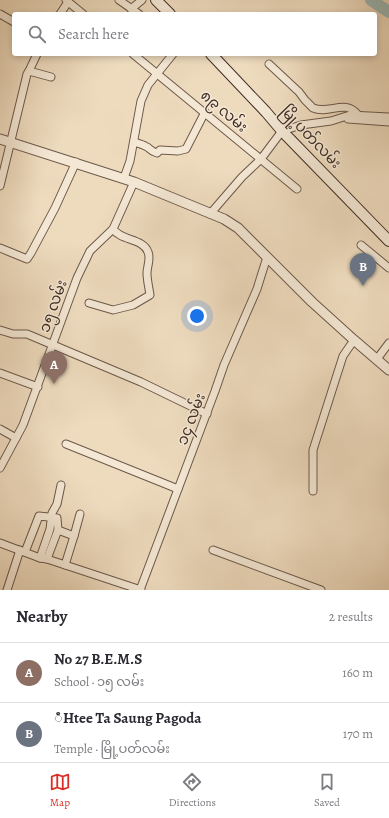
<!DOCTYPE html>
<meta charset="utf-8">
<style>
:root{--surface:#fff;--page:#f7f7f7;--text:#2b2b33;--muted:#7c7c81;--line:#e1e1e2;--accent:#d93025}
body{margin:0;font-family:Alegreya,"Noto Sans Myanmar",serif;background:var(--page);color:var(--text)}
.you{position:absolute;left:197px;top:316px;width:14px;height:14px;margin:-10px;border:3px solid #fff;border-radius:50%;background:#1a73e8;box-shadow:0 0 0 6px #1a73e833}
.badge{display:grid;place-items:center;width:26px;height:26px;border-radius:50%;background:var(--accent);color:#fff;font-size:13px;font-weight:700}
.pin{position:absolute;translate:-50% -33px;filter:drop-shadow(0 1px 2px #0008)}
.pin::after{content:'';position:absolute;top:21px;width:14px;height:12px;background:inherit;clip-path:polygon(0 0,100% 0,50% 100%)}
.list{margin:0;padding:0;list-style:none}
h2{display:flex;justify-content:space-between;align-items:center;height:52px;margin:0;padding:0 16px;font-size:17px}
h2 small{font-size:13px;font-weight:400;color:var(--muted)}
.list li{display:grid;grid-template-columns:26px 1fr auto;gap:12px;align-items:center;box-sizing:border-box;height:60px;padding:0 16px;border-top:1px solid var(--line)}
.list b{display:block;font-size:15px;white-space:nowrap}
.list p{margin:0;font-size:13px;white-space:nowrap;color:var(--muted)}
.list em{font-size:13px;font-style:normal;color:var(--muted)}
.icon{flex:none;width:22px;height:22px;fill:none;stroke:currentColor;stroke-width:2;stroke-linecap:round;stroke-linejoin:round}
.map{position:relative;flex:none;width:389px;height:590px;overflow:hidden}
.search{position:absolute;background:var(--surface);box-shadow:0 2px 6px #0003;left:12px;right:12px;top:12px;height:44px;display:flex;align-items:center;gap:10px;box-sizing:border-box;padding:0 14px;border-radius:4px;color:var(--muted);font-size:15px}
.sheet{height:172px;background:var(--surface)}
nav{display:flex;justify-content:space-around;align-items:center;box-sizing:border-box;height:56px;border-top:1px solid var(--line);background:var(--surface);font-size:11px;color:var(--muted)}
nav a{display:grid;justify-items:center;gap:2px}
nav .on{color:var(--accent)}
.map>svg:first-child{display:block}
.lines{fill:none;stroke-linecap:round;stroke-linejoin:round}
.river{stroke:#9bbab7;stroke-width:12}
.minor-casing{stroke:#6c584a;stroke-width:9}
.tertiary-casing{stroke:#6c584a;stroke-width:11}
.secondary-casing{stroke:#402d24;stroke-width:12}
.minor{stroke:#f4e8d5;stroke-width:7}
.tertiary{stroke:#f4e8d5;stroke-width:9}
.secondary{stroke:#f4e8d5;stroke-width:10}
.labels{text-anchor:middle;stroke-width:3;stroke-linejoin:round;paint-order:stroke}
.street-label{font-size:15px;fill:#402d24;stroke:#f4e8d5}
</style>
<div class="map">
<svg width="389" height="590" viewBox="0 0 389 590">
<rect width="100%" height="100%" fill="#eedbbe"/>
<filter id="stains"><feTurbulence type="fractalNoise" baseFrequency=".005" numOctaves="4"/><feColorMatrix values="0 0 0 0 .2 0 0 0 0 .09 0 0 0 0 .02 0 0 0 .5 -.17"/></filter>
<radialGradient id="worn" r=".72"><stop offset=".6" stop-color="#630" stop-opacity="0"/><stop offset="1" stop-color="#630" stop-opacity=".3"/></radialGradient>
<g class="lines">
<path class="river" d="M 371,0 L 389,12"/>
<g class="minor-casing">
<g id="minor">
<path d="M 66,0 L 83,14"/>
<path d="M 119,0 L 139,14"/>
<path d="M 131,9 L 142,0"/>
<path d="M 0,14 L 14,22"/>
<path d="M 60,14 L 68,2"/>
<path d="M 133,54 L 297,189"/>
<path d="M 269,64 L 299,92 L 305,100 L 313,108 C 330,115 345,98 358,115"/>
<path d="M 29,71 L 37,54"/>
<path d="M 348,119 L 389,122"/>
<path d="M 134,142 C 137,143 142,144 145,146 C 151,148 149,151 157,153 L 160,150 L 178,151 L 186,149 L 205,112"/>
<path d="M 124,178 L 130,161 L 141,101 L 148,85 L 173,54"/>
<path d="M 0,186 L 27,74 L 29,71 L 51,77"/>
<path d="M 210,214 L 242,177 L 261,159 L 282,131 L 301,125 L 331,121 L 350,115 L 389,117"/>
<path d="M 361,245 L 389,268"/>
<path d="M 0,248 L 27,259 L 31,253 L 55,208 L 76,162"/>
<path d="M 89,303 L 113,310 L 133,305 L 150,295 C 149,288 147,280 147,273 C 147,266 151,259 148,252 C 143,238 121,241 113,229"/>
<path d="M 0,330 L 13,334 L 27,334 L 141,382 L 207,414"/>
<path d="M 377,359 L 389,343"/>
<path d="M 0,373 L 38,387"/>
<path d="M 0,429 L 16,438"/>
<path d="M 66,444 L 178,489"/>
<path d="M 0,468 L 23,425 L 77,278 L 90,251 L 113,229 L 134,182"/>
<path d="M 313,491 L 313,450 L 343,356 L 354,340"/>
<path d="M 58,530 L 74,536"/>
<path d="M 0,543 L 40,558 L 47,559 L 141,590"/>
<path d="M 213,550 L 321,590"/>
<path d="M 25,552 L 39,516 L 57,518 L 58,530 L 47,559"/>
<path d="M 40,558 L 50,529 L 52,513 L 57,504 L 61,485"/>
<path d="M 65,565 L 74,536 L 80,514"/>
<path d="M 7,590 L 20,550"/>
<path d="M 140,590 L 215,391 L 224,365 L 257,289 L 267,257"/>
</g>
</g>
<g class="tertiary-casing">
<path id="tertiary" d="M 0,139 L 134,182 L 224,219 L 238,228 L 312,302 L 354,340 L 389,370"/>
</g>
<g class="secondary-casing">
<g id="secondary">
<path d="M 156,0 L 170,14"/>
<path d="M 211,54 L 266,112 L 282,131 L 389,241"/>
</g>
</g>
<use href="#minor" class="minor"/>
<use href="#tertiary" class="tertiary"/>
<use href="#secondary" class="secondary"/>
</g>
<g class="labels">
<g class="street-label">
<text transform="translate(224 111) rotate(40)" y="5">၈၉ လမ်း</text>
<text transform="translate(311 137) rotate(46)" y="5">မြို့ပတ်လမ်း</text>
<text transform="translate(53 306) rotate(-70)" y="5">၁၅ လမ်း</text>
<text transform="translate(191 419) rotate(-69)" y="5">၁၄ လမ်း</text>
</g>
</g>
<rect width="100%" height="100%" filter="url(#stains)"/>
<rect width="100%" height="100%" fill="url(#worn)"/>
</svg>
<div class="you"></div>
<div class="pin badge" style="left:54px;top:384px;background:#8d6e63">A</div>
<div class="pin badge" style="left:363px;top:286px;background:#6b7280">B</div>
<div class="search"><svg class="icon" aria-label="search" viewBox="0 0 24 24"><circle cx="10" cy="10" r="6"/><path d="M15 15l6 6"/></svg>Search here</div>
</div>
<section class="sheet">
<h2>Nearby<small>2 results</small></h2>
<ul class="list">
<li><span class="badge" style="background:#8d6e63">A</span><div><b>No 27 B.E.M.S</b><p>School · ၁၅ လမ်း</p></div><em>160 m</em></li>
<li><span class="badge" style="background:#6b7280">B</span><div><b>ံHtee Ta Saung Pagoda</b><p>Temple · မြို့ပတ်လမ်း</p></div><em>170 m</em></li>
</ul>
</section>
<nav>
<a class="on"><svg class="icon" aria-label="map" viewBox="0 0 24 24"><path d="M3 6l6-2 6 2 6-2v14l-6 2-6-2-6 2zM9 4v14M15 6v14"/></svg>Map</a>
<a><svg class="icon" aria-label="directions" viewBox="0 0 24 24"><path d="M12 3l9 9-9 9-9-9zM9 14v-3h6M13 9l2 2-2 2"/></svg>Directions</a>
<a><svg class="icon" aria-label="saved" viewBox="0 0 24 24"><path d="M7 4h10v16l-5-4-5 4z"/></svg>Saved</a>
</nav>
